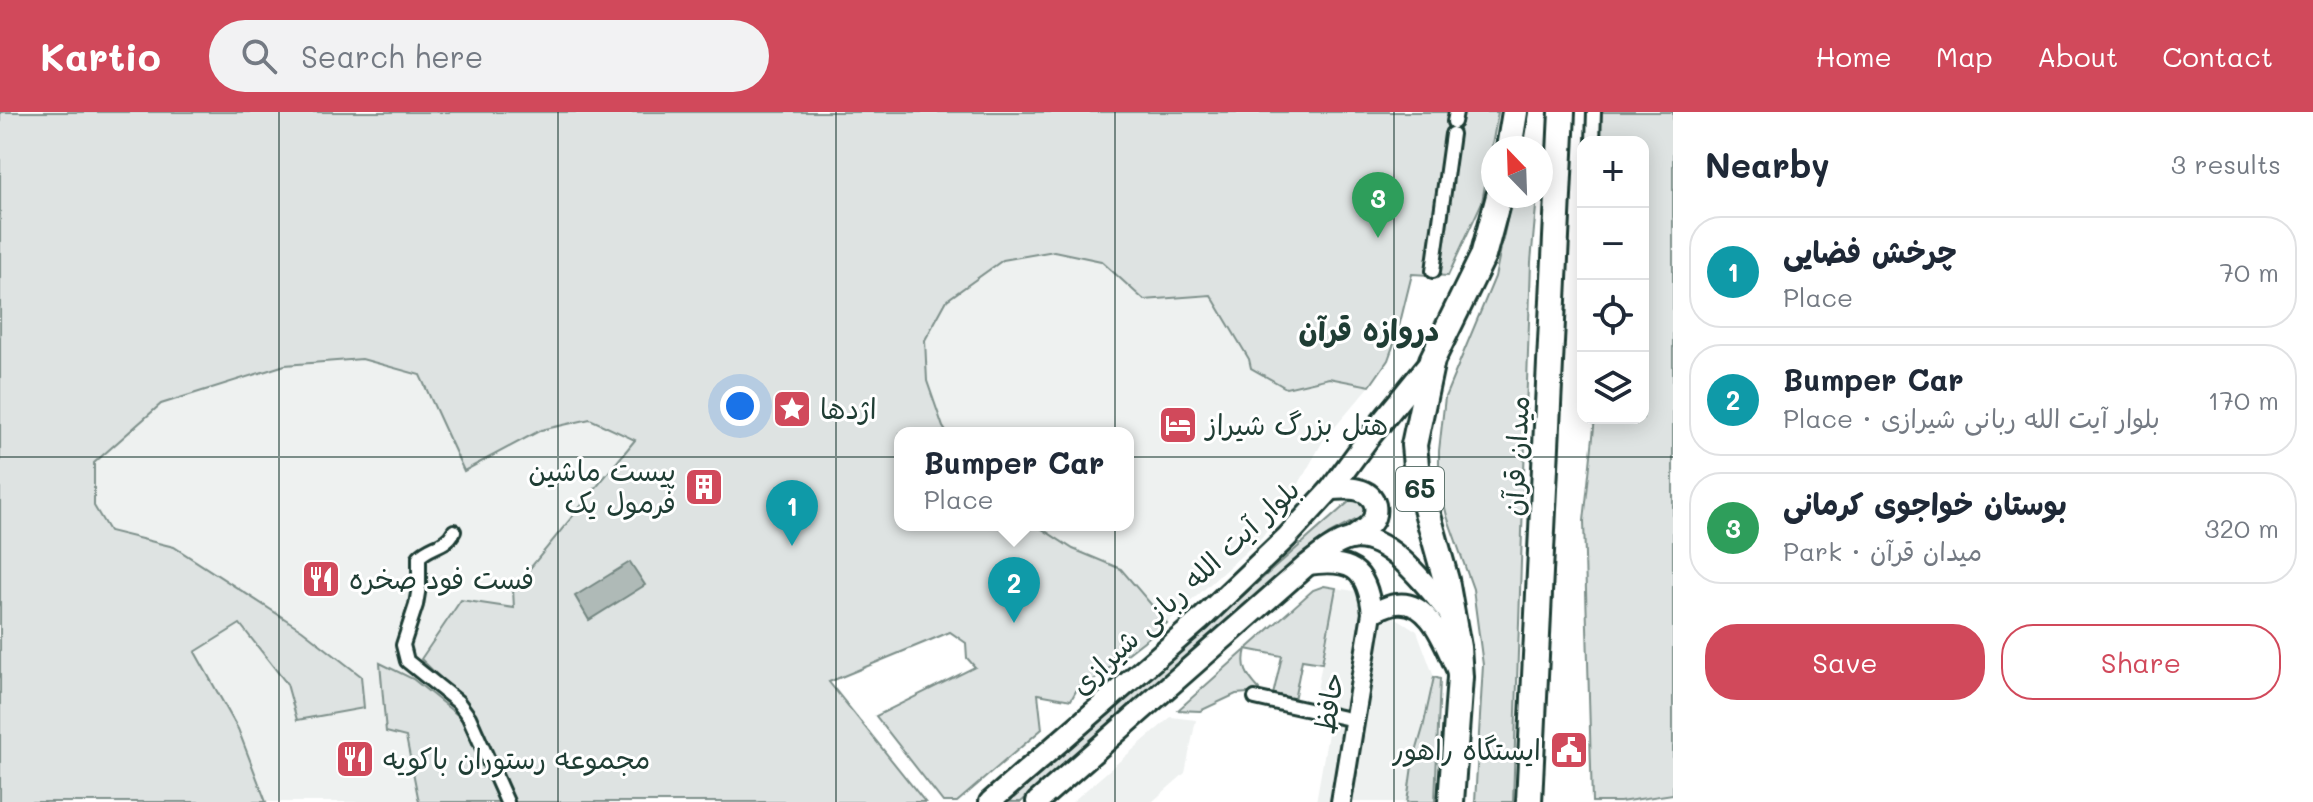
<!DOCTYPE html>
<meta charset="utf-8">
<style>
:root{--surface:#fff;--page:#f2f2f3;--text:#1f2937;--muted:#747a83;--line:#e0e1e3;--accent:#d1495b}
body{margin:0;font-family:Mali,"Playpen Sans Arabic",sans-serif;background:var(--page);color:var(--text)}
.controls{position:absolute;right:24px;top:24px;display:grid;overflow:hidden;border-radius:16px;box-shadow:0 4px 20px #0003}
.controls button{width:72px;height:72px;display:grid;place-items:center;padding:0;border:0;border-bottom:2px solid var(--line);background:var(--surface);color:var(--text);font:40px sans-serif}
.compass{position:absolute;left:1481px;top:24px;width:72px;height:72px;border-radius:50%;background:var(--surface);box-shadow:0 4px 20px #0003;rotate:337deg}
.you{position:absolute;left:740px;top:294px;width:28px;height:28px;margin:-20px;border:6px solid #fff;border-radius:50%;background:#1a73e8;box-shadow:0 0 0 12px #1a73e833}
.badge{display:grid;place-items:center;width:52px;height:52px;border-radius:50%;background:var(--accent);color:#fff;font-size:26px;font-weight:700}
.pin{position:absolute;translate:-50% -66px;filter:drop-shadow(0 2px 4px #0008)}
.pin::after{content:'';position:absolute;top:42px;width:28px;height:24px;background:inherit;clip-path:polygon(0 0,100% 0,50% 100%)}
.popup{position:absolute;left:894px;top:315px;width:240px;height:104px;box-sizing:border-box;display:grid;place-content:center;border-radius:16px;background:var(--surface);filter:drop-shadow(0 2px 6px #0005);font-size:26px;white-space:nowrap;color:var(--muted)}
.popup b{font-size:30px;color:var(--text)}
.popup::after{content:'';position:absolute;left:50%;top:100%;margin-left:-16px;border:16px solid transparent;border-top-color:var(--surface)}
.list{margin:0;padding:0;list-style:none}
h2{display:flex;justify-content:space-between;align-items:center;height:104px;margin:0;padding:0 32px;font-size:34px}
h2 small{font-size:26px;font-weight:400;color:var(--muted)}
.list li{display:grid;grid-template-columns:52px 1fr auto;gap:24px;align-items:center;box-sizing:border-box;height:112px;margin:0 16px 16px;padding:0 16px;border:2px solid var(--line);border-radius:32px}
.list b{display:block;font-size:30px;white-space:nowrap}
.list p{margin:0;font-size:26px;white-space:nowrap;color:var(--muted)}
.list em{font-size:26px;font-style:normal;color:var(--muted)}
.actions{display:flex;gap:16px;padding:24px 32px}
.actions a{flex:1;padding:18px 0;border:2px solid var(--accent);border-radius:32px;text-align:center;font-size:28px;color:var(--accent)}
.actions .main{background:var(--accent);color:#fff}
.icon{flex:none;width:44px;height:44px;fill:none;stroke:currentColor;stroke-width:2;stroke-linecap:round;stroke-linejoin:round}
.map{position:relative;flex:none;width:1673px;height:690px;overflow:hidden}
header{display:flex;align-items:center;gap:48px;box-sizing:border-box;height:112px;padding:0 40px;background:var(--accent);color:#fff}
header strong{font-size:38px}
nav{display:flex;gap:44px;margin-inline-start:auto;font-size:28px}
.search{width:560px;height:72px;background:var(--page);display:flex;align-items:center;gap:20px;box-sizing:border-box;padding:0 28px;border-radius:44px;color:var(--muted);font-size:30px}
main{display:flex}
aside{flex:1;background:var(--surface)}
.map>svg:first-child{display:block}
.built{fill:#eef1f0}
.green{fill:#dee3e2;stroke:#7e908b;stroke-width:2}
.water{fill:#afbab7;stroke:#758883;stroke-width:2}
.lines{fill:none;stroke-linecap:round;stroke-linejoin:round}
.street-casing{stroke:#1f3d34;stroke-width:18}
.secondary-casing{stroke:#1f3d34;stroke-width:24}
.primary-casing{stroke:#1f3d34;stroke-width:26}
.highway-casing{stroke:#1f3d34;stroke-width:30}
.street{stroke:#fff;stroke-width:12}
.secondary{stroke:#fff;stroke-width:18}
.primary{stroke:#fff;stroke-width:20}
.highway{stroke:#fff;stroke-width:24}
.grid{fill:none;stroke:#1f3d34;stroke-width:2;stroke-opacity:0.55}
.labels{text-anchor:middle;stroke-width:6;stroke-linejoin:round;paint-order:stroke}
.shield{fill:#fff;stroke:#627771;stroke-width:2}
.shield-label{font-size:26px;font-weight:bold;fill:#1f3d34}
.poi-label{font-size:28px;fill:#1f3d34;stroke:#fff;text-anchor:start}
.street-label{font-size:28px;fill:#1f3d34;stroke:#fff}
.neighbourhood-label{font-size:30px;font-weight:bold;fill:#1f3d34;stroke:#fff}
</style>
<header>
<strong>Kartio</strong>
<div class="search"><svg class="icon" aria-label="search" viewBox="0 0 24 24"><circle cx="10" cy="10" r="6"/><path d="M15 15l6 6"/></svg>Search here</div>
<nav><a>Home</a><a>Map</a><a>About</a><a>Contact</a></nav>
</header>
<main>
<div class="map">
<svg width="1673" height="690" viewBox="0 0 1673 690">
<rect width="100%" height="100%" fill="#fff"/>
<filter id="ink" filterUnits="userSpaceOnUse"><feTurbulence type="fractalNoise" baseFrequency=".0125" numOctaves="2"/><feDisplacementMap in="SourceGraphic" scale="16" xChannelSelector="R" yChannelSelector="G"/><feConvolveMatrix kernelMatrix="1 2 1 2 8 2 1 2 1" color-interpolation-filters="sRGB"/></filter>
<g filter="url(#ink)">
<g class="built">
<path d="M 1054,139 L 1101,149 L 1144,188 L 1211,183 L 1249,247 L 1251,256 L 1286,276 L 1329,266 L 1370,274 L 1323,329 L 1287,393 L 1261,426 L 1167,511 L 1121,457 L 1073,437 L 1036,413 L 1128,413 L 1128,321 L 947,321 L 943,315 L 927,269 L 925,227 L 947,188 L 1003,148 Z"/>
<path d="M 362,247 L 420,262 L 464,359 L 541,318 L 590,307 L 636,328 L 514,477 L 515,496 L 421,547 L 413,567 L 380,552 L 406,625 L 419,690 L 267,690 L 238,617 L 195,540 L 240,512 L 287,572 L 302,517 L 174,435 L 109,419 L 94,394 L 94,352 L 161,292 L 285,253 Z"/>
<path d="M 1336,476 L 1354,479 L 1417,519 L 1434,565 L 1423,616 L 1412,654 L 1407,690 L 1316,690 L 1330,610 L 1314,594 Z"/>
<path d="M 1171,605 L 1196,608 L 1185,661 L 1152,690 L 1072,690 Z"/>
</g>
<g class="green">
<path d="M 0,0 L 1498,0 L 1482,90 L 1448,164 L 1412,162 L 1397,223 L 1388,248 L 1370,274 L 1329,266 L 1286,276 L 1251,256 L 1249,247 L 1211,183 L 1144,188 L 1101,149 L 1054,139 L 1003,148 L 947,188 L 925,228 L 927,269 L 943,315 L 947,321 L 900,321 L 900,413 L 1036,413 L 1073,437 L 1121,457 L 1167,511 L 1090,571 L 1084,565 L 1071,588 L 1038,582 L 1042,617 L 957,690 L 943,690 L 876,604 L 975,555 L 967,546 L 966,531 L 950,520 L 829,570 L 925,690 L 515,690 L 472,599 L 461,586 L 421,547 L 461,488 L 514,496 L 513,477 L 635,328 L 590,307 L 541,318 L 464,359 L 420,263 L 362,247 L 285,253 L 161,292 L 94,351 L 94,394 L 109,419 L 174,435 L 302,518 L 361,564 L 364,596 L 297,608 L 287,572 L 240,512 L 195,540 L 238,617 L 266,690 L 0,690 Z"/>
<path d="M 1591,0 L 1673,0 L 1673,682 L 1620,690 L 1592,690 L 1584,409 L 1595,306 L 1643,306 L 1643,30 L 1591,30 Z"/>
<path d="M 1512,84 L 1537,84 L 1531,150 L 1513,690 L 1475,690 L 1483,553 L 1473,477 L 1447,404 L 1439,371 L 1439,339 L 1445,285 L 1495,165 Z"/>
<path d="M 1356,387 L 1362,388 L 1367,398 L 1365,403 L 1329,422 L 1313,434 L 1021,690 L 1009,690 L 1350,389 Z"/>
<path d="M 1324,474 L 1336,476 L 1322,551 L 1302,548 L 1294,588 L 1273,583 L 1282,544 L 1246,537 C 1241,555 1247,564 1259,577 L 1259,580 L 1236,582 L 1200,599 L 1178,598 L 1313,478 Z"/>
<path d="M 380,551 L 413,567 L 460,605 L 500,690 L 419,690 L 406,625 L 386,620 Z"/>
<path d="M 1434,565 L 1440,567 L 1435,690 L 1407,690 L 1412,654 L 1423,616 Z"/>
</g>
<path class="water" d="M 630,450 L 645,473 L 589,508 L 575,484 Z"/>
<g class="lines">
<g class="street-casing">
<g id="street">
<path d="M 1454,10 L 1456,0"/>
<path d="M 1593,30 L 1594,0"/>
<path d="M 1433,159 L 1452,22"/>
<path d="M 454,419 C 446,435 430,433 419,445 L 419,475 L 416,493 L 403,533 L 407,549 L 458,590 L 469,605 L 507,690"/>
<path d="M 1255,586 L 1354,608"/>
</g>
</g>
<g class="secondary-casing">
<g id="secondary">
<path d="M 1307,453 C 1350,447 1367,455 1372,501 L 1341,690"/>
<path d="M 1372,501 C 1379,498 1387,493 1396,492 C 1430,487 1444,533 1456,557"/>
</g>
</g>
<g class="primary-casing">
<g id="primary">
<path d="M 1331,377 C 1347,376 1370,374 1375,393 C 1376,399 1375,406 1371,411 C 1366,417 1357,422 1351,427"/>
<path d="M 990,690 L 1199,509 L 1287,425 L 1331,377 L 1367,328 L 1432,248"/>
<path d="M 1037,690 L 1307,453 C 1320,443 1334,431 1350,427 C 1389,419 1430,479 1452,504"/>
</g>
</g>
<g class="highway-casing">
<g id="highway">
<path d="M 1509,36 L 1515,0"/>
<path d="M 1451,690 L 1460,565 L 1458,535 L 1446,468 L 1417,364 L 1414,333 L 1432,248 L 1483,144 L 1499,84"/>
<path d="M 1529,690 L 1562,0"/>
</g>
</g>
<use href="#street" class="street"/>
<use href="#secondary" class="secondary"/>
<use href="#primary" class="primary"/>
<use href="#highway" class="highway"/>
</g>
</g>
<path class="grid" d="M 279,0 L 279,690M 558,0 L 558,690M 836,0 L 836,690M 1115,0 L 1115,690M 1394,0 L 1394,690M 0,345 L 1673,345"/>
<defs>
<g id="sight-square" transform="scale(2)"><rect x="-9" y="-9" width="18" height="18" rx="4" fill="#d1495b" stroke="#fff"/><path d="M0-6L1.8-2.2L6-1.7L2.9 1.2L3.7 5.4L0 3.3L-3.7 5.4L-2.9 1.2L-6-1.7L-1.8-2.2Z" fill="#fff"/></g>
<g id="hotel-square" transform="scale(2)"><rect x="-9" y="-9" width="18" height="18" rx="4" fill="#d1495b" stroke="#fff"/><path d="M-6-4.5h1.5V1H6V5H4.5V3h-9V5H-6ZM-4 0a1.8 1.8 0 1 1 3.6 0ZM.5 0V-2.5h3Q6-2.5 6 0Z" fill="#fff"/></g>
<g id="building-square" transform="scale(2)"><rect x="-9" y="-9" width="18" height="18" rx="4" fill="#d1495b" stroke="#fff"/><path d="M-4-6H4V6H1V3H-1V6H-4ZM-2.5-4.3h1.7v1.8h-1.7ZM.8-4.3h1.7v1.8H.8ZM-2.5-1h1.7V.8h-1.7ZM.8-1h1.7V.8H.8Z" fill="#fff"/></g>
<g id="restaurant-square" transform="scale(2)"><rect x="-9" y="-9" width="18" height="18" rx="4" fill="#d1495b" stroke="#fff"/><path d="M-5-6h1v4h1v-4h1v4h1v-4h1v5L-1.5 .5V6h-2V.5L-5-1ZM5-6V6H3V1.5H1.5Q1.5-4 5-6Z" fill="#fff"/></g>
<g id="civic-square" transform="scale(2)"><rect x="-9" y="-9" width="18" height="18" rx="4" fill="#d1495b" stroke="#fff"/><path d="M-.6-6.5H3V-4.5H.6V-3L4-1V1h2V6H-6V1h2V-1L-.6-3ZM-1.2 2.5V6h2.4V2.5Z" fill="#fff"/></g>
</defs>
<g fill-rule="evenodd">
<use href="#sight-square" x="792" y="297"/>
<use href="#hotel-square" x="1178" y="313"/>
<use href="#building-square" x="704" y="375"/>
<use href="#restaurant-square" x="321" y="467"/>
<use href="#civic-square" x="1569" y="638"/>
<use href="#restaurant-square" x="355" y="647"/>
</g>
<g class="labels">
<rect class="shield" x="1396" y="355" width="48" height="44" rx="6"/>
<g class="shield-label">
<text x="1420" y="386">65</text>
</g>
<g class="poi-label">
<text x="820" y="307">اژدها</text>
<text x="1206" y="323">هتل بزرگ شیراز</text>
<text x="676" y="369" text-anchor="end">پیست ماشین<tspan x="676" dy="32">فرمول یک</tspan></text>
<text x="349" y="477">فست فود صخره</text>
<text x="1541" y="648" text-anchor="end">ایستگاه راهور</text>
<text x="383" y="657">مجموعه رستوران باکویه</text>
</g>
<g class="street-label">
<text transform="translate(1516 344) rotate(-87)" y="10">میدان قرآن</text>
<text transform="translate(1185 475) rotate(-43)" y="10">بلوار آیت الله ربانی شیرازی</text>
<text transform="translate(1329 591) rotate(-81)" y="10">حافظ</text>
</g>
<g class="neighbourhood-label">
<text x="1369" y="229">دروازه قرآن</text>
</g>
</g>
</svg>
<div class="controls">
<button>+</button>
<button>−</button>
<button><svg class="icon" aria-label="locate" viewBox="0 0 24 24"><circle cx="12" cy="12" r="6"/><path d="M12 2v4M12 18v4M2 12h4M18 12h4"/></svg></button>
<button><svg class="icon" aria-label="layers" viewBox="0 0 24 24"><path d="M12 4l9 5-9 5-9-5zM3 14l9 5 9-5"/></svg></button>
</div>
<svg class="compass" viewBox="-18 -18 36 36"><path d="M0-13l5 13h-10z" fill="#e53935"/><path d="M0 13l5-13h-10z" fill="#747a83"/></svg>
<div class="you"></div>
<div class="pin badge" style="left:792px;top:434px;background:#0f9aa8">1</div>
<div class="pin badge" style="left:1014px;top:511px;background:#0f9aa8">2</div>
<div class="popup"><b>Bumper Car</b>Place</div>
<div class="pin badge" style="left:1378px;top:126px;background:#2e9e5b">3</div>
</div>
<aside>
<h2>Nearby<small>3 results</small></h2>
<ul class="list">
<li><span class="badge" style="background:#0f9aa8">1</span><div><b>چرخش فضایی</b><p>Place</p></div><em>70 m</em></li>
<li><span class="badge" style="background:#0f9aa8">2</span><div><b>Bumper Car</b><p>Place · بلوار آیت الله ربانی شیرازی</p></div><em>170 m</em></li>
<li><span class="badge" style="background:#2e9e5b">3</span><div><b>بوستان خواجوی کرمانی</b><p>Park · میدان قرآن</p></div><em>320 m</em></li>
</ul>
<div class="actions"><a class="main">Save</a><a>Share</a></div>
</aside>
</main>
